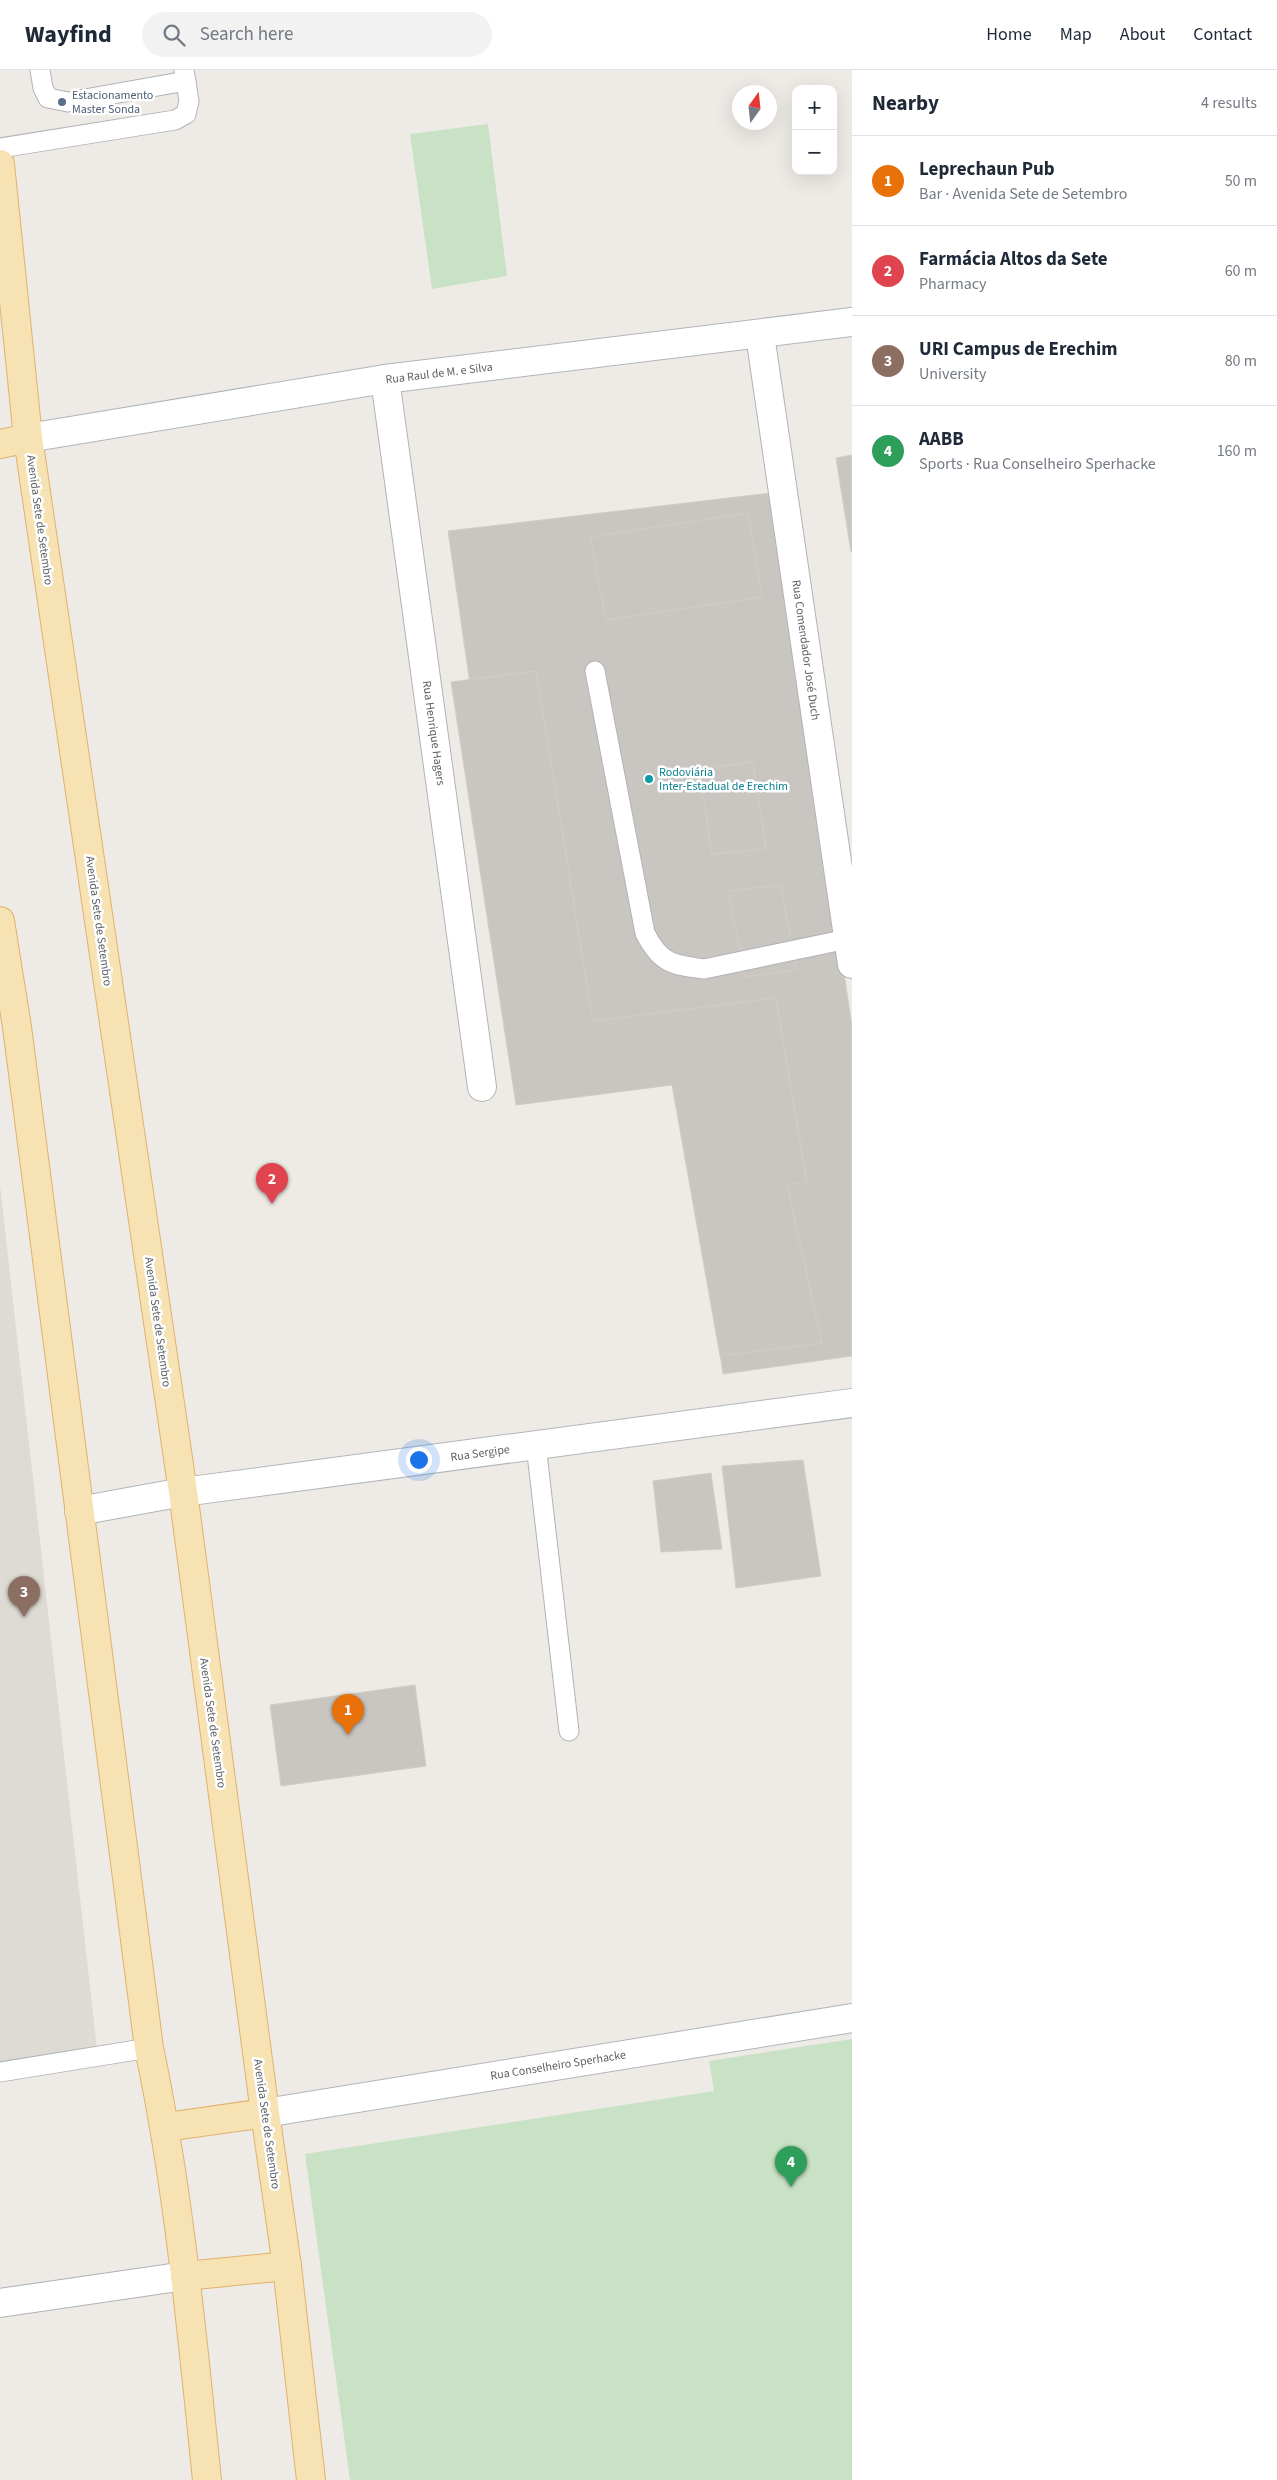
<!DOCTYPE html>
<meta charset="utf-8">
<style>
:root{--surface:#fff;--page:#f2f2f3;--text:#1f2937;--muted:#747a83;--line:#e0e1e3;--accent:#d6444b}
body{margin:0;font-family:"Source Sans 3",sans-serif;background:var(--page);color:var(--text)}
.controls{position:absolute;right:15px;top:15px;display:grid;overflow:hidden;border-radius:10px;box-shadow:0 5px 20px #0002}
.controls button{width:45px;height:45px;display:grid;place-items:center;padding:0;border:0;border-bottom:1px solid var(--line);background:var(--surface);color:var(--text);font:25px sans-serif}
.compass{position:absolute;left:732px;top:15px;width:45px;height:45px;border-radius:50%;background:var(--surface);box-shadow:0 5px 20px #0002;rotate:15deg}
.you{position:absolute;left:418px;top:1389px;width:18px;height:18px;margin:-12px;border:4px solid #fff;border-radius:50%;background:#1a73e8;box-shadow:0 0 0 8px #1a73e833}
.badge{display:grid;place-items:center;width:32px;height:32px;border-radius:50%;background:var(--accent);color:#fff;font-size:16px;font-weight:700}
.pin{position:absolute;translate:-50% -41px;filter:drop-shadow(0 1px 2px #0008)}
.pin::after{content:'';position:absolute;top:26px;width:18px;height:15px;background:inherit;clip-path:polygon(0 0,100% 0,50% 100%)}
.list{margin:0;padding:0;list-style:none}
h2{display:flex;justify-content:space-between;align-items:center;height:65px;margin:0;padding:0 20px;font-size:21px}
h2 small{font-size:16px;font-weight:400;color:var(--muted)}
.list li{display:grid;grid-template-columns:32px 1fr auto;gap:15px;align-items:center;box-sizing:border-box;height:90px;padding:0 20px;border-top:1px solid var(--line)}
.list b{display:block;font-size:19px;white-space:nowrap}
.list p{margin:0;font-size:16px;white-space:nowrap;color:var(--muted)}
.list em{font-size:16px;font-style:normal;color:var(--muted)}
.icon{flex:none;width:28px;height:28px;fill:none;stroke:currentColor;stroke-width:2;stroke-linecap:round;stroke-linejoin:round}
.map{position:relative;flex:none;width:852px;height:2410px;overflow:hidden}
header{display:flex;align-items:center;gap:30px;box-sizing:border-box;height:70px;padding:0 25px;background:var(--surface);border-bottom:1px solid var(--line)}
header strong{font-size:24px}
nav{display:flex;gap:28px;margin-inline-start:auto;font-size:18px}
.search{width:350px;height:45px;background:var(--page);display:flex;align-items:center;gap:12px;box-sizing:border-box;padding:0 18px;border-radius:28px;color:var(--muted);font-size:19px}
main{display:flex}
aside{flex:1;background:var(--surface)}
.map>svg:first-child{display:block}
.education{fill:#dedad4}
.green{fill:#c9e2c5}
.building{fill:#c9c6c2;stroke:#d2ccc5}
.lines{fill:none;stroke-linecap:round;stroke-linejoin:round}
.lane-casing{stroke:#b1b3b6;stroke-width:21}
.street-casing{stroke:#b1b3b6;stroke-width:30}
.secondary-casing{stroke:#b2b5b9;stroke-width:30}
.primary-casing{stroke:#e2b16b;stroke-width:30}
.lane{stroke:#fff;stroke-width:19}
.street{stroke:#fff;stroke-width:28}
.secondary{stroke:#fff;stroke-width:28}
.primary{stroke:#f6e2b3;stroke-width:28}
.service-dot{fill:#5c6f8a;stroke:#fff;stroke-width:2}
.culture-dot{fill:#0f9aa8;stroke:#fff;stroke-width:2}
.labels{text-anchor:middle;stroke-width:5;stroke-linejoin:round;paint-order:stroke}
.service-label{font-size:12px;fill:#4e5e75;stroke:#fff;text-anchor:start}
.street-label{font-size:12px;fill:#5d6164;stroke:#fff}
.culture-label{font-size:12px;fill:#0d838f;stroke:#fff;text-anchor:start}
</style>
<header>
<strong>Wayfind</strong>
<div class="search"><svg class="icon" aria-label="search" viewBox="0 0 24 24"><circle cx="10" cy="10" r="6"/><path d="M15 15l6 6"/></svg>Search here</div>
<nav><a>Home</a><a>Map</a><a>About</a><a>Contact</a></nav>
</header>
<main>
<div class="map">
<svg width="852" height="2410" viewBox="0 0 852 2410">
<rect width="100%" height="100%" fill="#eeebe6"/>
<path class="education" d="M 0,1115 L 97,1979 L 0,1995 Z"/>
<g class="green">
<path d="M 488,54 L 507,206 L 432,219 L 410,64 Z"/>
<path d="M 852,1969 L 852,2410 L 350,2410 L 305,2084 L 714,2021 L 709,1991 Z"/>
</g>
<g class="building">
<path d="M 852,385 L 852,481 L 851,482 L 836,388 Z"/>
<path d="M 771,423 L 852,956 L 852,1286 L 723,1304 L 681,1013 L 530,1033 L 448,461 Z"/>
<path d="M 748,443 L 762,527 L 606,550 L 590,467 Z"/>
<path d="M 536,601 L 593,951 L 776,928 L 807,1112 L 787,1115 L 822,1273 L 720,1286 L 672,1015 L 516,1035 L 451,612 Z"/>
<path d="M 753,692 L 766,779 L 712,784 L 699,699 Z"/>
<path d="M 781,815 L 796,900 L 745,907 L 728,821 Z"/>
<path d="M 803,1390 L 821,1506 L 736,1518 L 722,1396 Z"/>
<path d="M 711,1403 L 722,1479 L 661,1482 L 653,1411 Z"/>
<path d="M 415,1615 L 426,1696 L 281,1716 L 270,1635 Z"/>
</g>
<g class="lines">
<g class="lane-casing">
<g id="lane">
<path d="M 40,0 L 43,18 L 48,28 L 68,32 L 186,11"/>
<path d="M 0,78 L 175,50 L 186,44 L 189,31 L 184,0"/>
<path d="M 595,601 L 645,863 C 660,893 672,895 704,899 L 852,868"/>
<path d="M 536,1375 L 569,1661"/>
<path d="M 0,2002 L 149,1978"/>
</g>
</g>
<g class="street-casing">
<g id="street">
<path d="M 760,265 L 852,894"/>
<path d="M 385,309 L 482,1017"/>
<path d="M 0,2233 L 185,2206"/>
</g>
</g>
<g class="secondary-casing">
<g id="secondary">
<path d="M 28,368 L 385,309 L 852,252"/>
<path d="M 79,1441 L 183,1422 L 852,1333"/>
<path d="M 265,2043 L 852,1948"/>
</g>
</g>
<g class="primary-casing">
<g id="primary">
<path d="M 0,94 L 28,368 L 183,1422 L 265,2043 L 287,2196 L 311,2410"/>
<path d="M 0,374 L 28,368"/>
<path d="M 0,851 L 17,957 L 149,1978 C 179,2120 192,2265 207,2410"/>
<path d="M 166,2057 L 265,2043"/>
<path d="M 185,2206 L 287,2196"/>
</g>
</g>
<use href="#lane" class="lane"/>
<use href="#street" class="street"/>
<use href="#secondary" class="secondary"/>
<use href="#primary" class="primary"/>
</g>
<circle class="service-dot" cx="62" cy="32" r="5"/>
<circle class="culture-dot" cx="649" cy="709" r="5"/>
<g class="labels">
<g class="service-label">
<text x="72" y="29">Estacionamento<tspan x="72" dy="14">Master Sonda</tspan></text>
</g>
<g class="street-label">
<text transform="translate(439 303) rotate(-7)" y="4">Rua Raul de M. e Silva</text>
<text transform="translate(40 450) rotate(82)" y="4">Avenida Sete de Setembro</text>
<text transform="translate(806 580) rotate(82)" y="4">Rua Comendador José Duch</text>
<text transform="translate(434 663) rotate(82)" y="4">Rua Henrique Hagers</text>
<text transform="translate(99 851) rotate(82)" y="4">Avenida Sete de Setembro</text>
<text transform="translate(158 1252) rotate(82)" y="4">Avenida Sete de Setembro</text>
<text transform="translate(480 1383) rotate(-8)" y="4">Rua Sergipe</text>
<text transform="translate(213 1653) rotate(82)" y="4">Avenida Sete de Setembro</text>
<text transform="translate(558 1995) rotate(-9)" y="4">Rua Conselheiro Sperhacke</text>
<text transform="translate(267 2054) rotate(82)" y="4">Avenida Sete de Setembro</text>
</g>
<g class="culture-label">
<text x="659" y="706">Rodoviária<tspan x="659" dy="14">Inter-Estadual de Erechim</tspan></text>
</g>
</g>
</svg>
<div class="controls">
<button>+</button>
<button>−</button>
</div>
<svg class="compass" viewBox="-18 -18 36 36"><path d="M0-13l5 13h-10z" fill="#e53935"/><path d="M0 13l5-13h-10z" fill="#747a83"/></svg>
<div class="you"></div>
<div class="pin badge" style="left:348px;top:1665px;background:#e8710a">1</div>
<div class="pin badge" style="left:272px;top:1134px;background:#e0444e">2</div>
<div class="pin badge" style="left:24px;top:1547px;background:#8d6e63">3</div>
<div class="pin badge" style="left:791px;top:2117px;background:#2e9e5b">4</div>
</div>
<aside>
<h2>Nearby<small>4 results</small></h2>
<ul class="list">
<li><span class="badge" style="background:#e8710a">1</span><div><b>Leprechaun Pub</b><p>Bar · Avenida Sete de Setembro</p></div><em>50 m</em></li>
<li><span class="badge" style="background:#e0444e">2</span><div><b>Farmácia Altos da Sete</b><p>Pharmacy</p></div><em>60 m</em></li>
<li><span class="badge" style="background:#8d6e63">3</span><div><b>URI Campus de Erechim</b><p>University</p></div><em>80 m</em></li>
<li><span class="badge" style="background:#2e9e5b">4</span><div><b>AABB</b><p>Sports · Rua Conselheiro Sperhacke</p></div><em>160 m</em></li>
</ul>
</aside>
</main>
